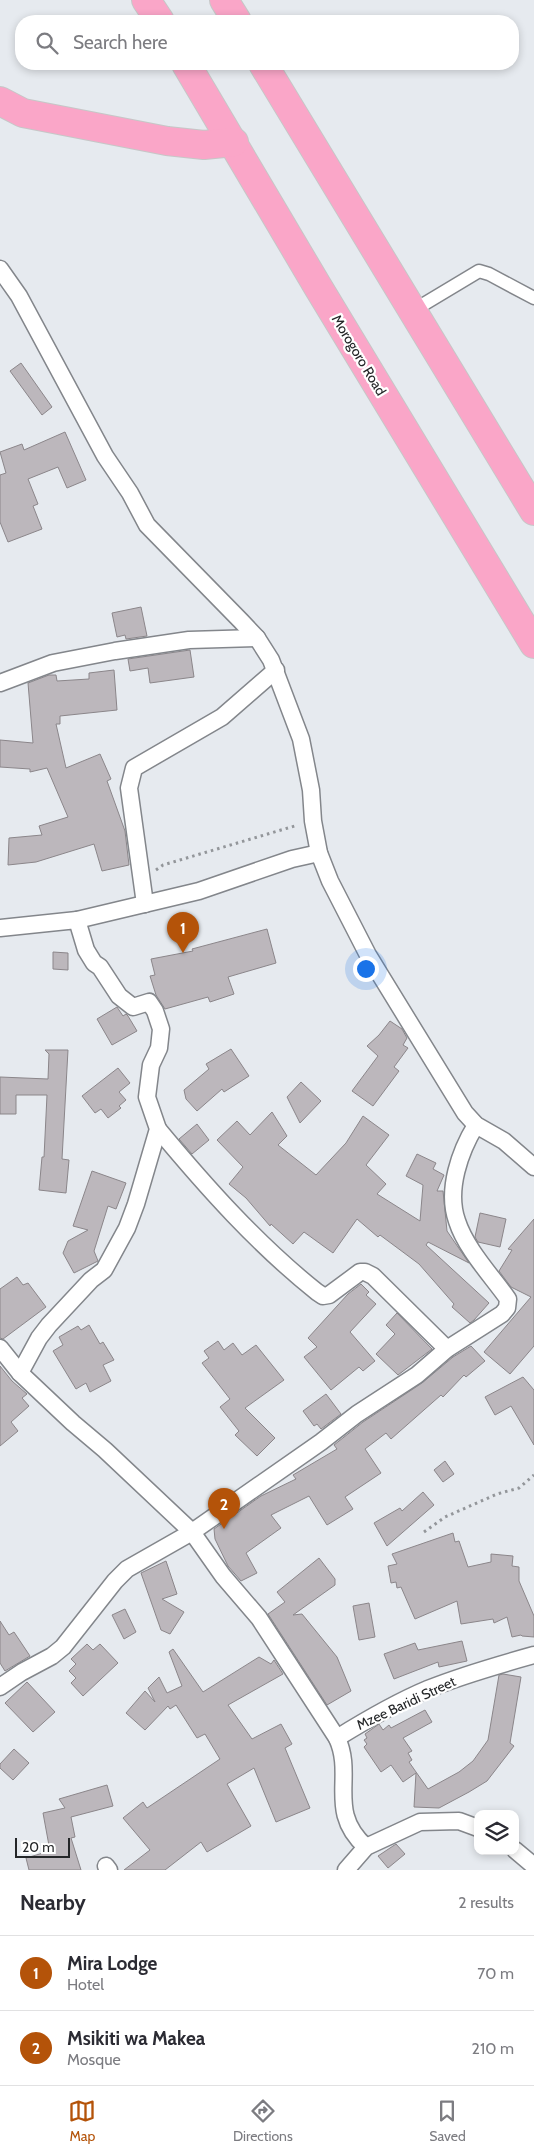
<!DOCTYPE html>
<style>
:root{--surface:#fff;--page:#f7f7f7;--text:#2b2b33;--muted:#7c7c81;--line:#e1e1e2;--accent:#b45309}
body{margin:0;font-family:Cabin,sans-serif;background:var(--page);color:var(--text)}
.controls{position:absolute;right:15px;bottom:15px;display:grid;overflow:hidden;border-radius:10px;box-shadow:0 2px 8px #0003}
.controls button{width:45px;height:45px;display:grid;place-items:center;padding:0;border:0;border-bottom:1px solid var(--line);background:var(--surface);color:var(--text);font:25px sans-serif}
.scale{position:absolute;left:15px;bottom:12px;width:55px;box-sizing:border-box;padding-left:5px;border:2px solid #242628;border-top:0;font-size:14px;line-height:18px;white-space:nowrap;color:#242628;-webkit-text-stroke:4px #fff;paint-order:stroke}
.you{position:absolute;left:365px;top:968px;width:18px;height:18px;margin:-12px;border:4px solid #fff;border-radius:50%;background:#1a73e8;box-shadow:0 0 0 8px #1a73e833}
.badge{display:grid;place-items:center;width:32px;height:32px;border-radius:50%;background:var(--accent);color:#fff;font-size:16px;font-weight:700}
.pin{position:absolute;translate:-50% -41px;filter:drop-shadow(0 1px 2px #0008)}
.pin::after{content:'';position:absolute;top:26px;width:18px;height:15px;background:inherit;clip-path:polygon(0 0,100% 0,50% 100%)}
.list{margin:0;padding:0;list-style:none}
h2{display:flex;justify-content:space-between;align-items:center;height:65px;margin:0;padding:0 20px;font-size:21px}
h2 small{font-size:16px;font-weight:400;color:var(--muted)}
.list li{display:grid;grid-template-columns:32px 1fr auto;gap:15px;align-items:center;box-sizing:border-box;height:75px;padding:0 20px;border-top:1px solid var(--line)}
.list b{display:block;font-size:19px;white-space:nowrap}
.list p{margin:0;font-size:16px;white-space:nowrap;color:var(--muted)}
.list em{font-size:16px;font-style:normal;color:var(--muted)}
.icon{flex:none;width:28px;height:28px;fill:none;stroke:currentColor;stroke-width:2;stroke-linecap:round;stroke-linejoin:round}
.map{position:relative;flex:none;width:534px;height:1870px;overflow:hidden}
.search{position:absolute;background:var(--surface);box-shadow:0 2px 8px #0003;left:15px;right:15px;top:15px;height:55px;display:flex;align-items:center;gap:12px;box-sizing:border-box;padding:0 18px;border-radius:20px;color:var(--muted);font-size:19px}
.sheet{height:215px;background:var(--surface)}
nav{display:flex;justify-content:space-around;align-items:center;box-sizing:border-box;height:70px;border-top:1px solid var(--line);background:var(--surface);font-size:14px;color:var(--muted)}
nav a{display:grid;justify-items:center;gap:2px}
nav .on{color:var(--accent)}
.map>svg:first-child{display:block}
.building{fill:#bcb7bc;stroke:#8b868a}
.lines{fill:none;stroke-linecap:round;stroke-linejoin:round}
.pedestrian-casing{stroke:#83868b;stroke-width:15}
.minor-casing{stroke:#83868b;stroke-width:19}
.trunk-casing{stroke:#c6c7c7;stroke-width:30}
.path{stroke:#93969a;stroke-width:3;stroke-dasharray:2.5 4;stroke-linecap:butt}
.pedestrian{stroke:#fff;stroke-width:12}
.minor{stroke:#fff;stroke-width:16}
.trunk{stroke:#faa6c8;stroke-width:28}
.labels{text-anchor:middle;stroke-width:4.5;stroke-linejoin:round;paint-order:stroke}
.street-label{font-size:14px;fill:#242628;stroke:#fff}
</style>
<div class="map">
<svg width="534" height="1870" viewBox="0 0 534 1870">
<rect width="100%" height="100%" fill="#e6eaef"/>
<g class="building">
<path d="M 21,363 L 52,407 L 42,415 L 10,371 Z"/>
<path d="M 65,432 L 86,480 L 67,488 L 58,467 L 28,479 L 38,504 L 33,506 L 42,529 L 8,542 L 0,522 L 0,475 L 6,473 L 0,452 L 22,444 L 24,450 Z"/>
<path d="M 141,607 L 147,636 L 126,639 L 125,635 L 117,637 L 112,613 Z"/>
<path d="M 190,650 L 194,677 L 150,683 L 148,668 L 130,671 L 128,659 Z"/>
<path d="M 114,670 L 117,710 L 60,716 L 60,724 L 56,724 L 66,768 L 100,754 L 111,779 L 107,781 L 125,831 L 129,865 L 102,871 L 94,844 L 36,862 L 8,865 L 9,838 L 42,835 L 39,826 L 68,817 L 47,768 L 30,772 L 30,769 L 0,767 L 0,740 L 33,743 L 28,683 L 49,675 L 56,675 L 57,681 L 89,679 L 89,673 Z"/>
<path d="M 267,929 L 276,963 L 228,977 L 234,994 L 210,1002 L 208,997 L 165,1009 L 156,995 L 150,976 L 155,975 L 151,959 L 193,951 L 192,949 Z"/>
<path d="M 53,952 L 68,953 L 68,970 L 53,969 Z"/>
<path d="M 117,1007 L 123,1016 L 126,1014 L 128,1016 L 137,1031 L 112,1045 L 97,1019 Z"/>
<path d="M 390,1021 L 402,1029 L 407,1038 L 403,1045 L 408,1048 L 394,1067 L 399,1071 L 373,1106 L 352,1091 L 378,1056 L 367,1046 L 379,1035 Z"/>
<path d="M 231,1049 L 249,1076 L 224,1092 L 222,1089 L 197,1111 L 186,1099 L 184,1090 L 209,1069 L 206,1064 Z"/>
<path d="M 45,1050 L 68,1050 L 62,1159 L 69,1160 L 66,1193 L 39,1190 L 42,1157 L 44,1157 L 47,1095 L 16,1095 L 16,1114 L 0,1114 L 0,1077 L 48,1079 L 49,1054 Z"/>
<path d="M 118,1068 L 130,1083 L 119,1092 L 126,1100 L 119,1106 L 121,1108 L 108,1118 L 101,1109 L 95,1113 L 82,1096 Z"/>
<path d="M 301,1082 L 321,1101 L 300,1123 L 287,1097 Z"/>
<path d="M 272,1112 L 287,1136 L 278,1145 L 316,1175 L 346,1143 L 363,1116 L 389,1135 L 366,1165 L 386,1184 L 377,1194 L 420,1221 L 423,1185 L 406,1176 L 417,1154 L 436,1163 L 433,1169 L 444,1175 L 437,1191 L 443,1191 L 447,1231 L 469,1263 L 428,1242 L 426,1245 L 489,1303 L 474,1320 L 470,1323 L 452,1307 L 454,1304 L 419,1264 L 380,1235 L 378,1237 L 357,1219 L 333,1253 L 304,1232 L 293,1244 L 271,1224 L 270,1226 L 246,1198 L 229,1184 L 243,1167 L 217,1140 L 237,1121 L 250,1135 Z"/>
<path d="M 197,1124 L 209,1140 L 192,1154 L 179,1139 Z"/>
<path d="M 92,1171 L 126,1183 L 116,1209 L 108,1206 L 94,1251 L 98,1261 L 74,1273 L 63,1253 L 68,1241 L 88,1230 L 73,1226 Z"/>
<path d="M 480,1213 L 506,1219 L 500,1247 L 478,1242 L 475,1237 Z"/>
<path d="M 534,1219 L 534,1346 L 510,1374 L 484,1352 L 531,1297 L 511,1287 L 499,1271 L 512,1250 L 508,1249 Z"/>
<path d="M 17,1277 L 23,1285 L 28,1283 L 46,1307 L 3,1339 L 0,1338 L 0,1289 Z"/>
<path d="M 361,1284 L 369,1292 L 366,1295 L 376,1304 L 350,1332 L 375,1361 L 363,1371 L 359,1367 L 331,1390 L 304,1357 L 317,1347 L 308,1338 L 348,1294 Z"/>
<path d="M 397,1313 L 432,1349 L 398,1375 L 376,1354 L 395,1334 L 386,1325 Z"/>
<path d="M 89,1325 L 100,1344 L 103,1342 L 114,1360 L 103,1365 L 111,1381 L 90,1392 L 86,1383 L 76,1389 L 53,1351 L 63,1345 L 59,1337 L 78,1326 L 81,1330 Z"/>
<path d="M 218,1341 L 224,1350 L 233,1343 L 242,1355 L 256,1345 L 284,1380 L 245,1408 L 275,1438 L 257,1456 L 235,1435 L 239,1431 L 220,1407 L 230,1399 L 202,1363 L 209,1358 L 204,1351 Z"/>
<path d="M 471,1346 L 485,1361 L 466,1377 L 464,1375 L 443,1397 L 441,1395 L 391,1439 L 386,1433 L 365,1449 L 381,1473 L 345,1497 L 353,1509 L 327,1525 L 309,1496 L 271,1515 L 281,1528 L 246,1553 L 257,1573 L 241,1581 L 228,1566 L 215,1539 L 214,1529 L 261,1496 L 296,1479 L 293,1475 L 337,1449 L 334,1445 L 363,1422 L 422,1383 L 453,1357 Z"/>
<path d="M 0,1366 L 12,1381 L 27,1394 L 22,1398 L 29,1406 L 11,1422 L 18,1431 L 0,1446 Z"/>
<path d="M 523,1377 L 534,1390 L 534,1445 L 511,1406 L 495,1415 L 485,1397 Z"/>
<path d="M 326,1394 L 341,1414 L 321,1429 L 317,1424 L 314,1426 L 303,1411 Z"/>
<path d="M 445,1461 L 454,1474 L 443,1482 L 434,1470 Z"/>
<path d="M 423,1492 L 434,1505 L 387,1546 L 374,1523 L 400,1508 L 402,1511 Z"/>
<path d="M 453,1533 L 455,1542 L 459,1541 L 468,1567 L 491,1562 L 491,1554 L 513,1556 L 512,1566 L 519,1567 L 519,1581 L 534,1616 L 534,1637 L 522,1636 L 521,1635 L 512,1637 L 507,1617 L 494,1623 L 493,1619 L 461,1624 L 457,1601 L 415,1619 L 401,1587 L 397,1588 L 396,1582 L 391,1583 L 388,1566 L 397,1564 L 392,1554 Z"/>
<path d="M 319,1558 L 335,1579 L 335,1585 L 293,1615 L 302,1614 L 337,1657 L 351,1691 L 327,1705 L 268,1614 L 285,1602 L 277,1592 Z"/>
<path d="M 166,1561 L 177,1594 L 162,1599 L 184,1612 L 170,1634 L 161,1630 L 141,1573 Z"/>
<path d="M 369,1603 L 375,1637 L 359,1640 L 353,1606 Z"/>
<path d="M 125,1609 L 136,1632 L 124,1639 L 112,1615 Z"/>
<path d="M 0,1621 L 9,1635 L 14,1632 L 30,1656 L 5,1671 L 0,1663 Z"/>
<path d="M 462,1641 L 467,1661 L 439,1667 L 438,1662 L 394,1679 L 384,1654 L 415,1643 L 418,1650 Z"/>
<path d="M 87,1644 L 93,1650 L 100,1644 L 118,1663 L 83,1696 L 71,1683 L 76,1678 L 69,1671 L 76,1664 L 71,1659 Z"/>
<path d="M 173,1649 L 203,1692 L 259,1657 L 271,1664 L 274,1660 L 283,1674 L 228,1705 L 252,1739 L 281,1724 L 292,1744 L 285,1748 L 310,1808 L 276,1822 L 254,1768 L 227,1784 L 251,1826 L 207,1852 L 201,1842 L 165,1870 L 124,1870 L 150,1850 L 123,1818 L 143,1802 L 147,1808 L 220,1759 L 205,1734 L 197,1738 L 176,1705 L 170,1709 L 168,1706 L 145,1730 L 126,1713 L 145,1691 L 155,1702 L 148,1688 L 159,1677 L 167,1693 L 182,1686 L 169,1652 Z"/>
<path d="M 503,1674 L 521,1677 L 510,1743 L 514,1746 L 487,1781 L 469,1792 L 439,1808 L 414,1807 L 416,1773 L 403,1782 L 391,1765 L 381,1772 L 364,1747 L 367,1744 L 364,1740 L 367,1738 L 365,1734 L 379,1724 L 383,1730 L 389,1725 L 391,1728 L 425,1710 L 432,1722 L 403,1738 L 412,1751 L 408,1753 L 412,1760 L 409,1762 L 428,1789 L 459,1772 L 473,1761 L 488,1740 L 499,1675 Z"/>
<path d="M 27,1682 L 55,1712 L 33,1732 L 5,1703 Z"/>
<path d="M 14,1749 L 29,1763 L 13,1780 L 0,1768 L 0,1764 Z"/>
<path d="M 107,1785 L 113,1806 L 71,1817 L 75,1837 L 71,1838 L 81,1870 L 29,1870 L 26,1858 L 50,1851 L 43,1813 L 65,1808 L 59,1799 Z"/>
<path d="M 396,1844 L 405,1854 L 388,1868 L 378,1856 Z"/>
</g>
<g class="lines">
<g class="pedestrian-casing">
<path id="pedestrian" d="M 414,310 L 479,271 L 489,274 L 534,298"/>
</g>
<g class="minor-casing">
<g id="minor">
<path d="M 0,269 L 19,296 L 105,456 L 130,493 L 147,525 L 241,621 L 257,638 L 271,660 L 301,739 L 311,790 L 313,821 L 319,853 L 330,881 L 368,955 L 465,1113 L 476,1125 L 504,1141 L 534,1167"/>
<path d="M 0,683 L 53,663 L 115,651 L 189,640 L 257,638"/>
<path d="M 145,904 L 129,788 L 134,768 L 222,717 L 276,670"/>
<path d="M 77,920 L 199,891 L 292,859 L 319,853"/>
<path d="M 0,928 L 77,920 L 86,950 L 94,963 L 100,967 L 119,996 L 133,1007 L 149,1002 L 155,1011 L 161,1029 L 159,1048 L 151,1065 L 147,1097 L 158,1129 L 136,1204 L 127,1228 L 104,1270 L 91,1280 L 49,1325 L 39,1338 L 20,1373"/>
<path d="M 158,1129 C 207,1188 258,1245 317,1292 L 323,1296 L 329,1295 L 360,1272 L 365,1272 L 373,1276 L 447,1349"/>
<path d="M 0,1348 L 20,1373 L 73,1423 L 105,1450 L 192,1532 L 223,1576 L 259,1618 L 337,1738 C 355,1777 326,1811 366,1847"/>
<path d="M 0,1687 L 22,1672 L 52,1656 L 63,1647 L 115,1581 L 127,1569 L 192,1532 L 321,1442 L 357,1414 L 417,1375 L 447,1349 L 502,1314 L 507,1308 L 508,1299 C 491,1275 466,1249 457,1221 C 446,1190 460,1151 476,1125"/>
<path d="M 337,1738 C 366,1720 397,1702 428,1689 C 463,1675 498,1665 534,1655"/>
<path d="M 515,1850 L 534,1866"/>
<path d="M 106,1866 L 109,1870"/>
<path d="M 346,1870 L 366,1847 L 420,1822 L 459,1821 L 478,1828"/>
</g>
</g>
<g class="trunk-casing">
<g id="trunk">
<path d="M 146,0 L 160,21"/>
<path d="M 224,0 L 237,21"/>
<path d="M 186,64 L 318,287 L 534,644"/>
<path d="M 263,64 L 534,511"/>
<path d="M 0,101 L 23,113 L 167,141 L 204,145 L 234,142"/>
</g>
</g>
<g class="path">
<path d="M 156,870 L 163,865 L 298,825"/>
<path d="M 424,1532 L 445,1517 L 497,1494 L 519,1488 L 534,1475"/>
</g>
<use href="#pedestrian" class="pedestrian"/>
<use href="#minor" class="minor"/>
<use href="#trunk" class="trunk"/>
</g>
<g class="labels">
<g class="street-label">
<text transform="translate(359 355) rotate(59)" y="5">Morogoro Road</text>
<text transform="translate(406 1703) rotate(-25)" y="5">Mzee Baridi Street</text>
</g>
</g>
</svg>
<div class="controls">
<button><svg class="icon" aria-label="layers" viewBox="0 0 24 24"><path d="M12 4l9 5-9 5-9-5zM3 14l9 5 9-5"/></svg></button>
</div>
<div class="scale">20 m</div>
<div class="you"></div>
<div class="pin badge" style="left:183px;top:953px">1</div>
<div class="pin badge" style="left:224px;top:1529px">2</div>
<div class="search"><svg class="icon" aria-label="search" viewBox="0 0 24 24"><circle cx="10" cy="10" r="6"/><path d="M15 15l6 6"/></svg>Search here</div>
</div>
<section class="sheet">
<h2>Nearby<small>2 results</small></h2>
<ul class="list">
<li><span class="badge">1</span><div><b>Mira Lodge</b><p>Hotel</p></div><em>70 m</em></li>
<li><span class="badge">2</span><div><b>Msikiti wa Makea</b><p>Mosque</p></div><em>210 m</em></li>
</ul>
</section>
<nav>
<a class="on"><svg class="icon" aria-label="map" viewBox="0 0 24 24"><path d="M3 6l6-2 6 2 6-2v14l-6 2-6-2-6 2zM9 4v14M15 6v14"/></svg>Map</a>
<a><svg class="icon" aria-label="directions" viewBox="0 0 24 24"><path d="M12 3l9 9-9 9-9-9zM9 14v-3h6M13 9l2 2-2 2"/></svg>Directions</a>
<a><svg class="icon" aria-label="saved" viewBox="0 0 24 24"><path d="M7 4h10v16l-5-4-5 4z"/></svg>Saved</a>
</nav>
